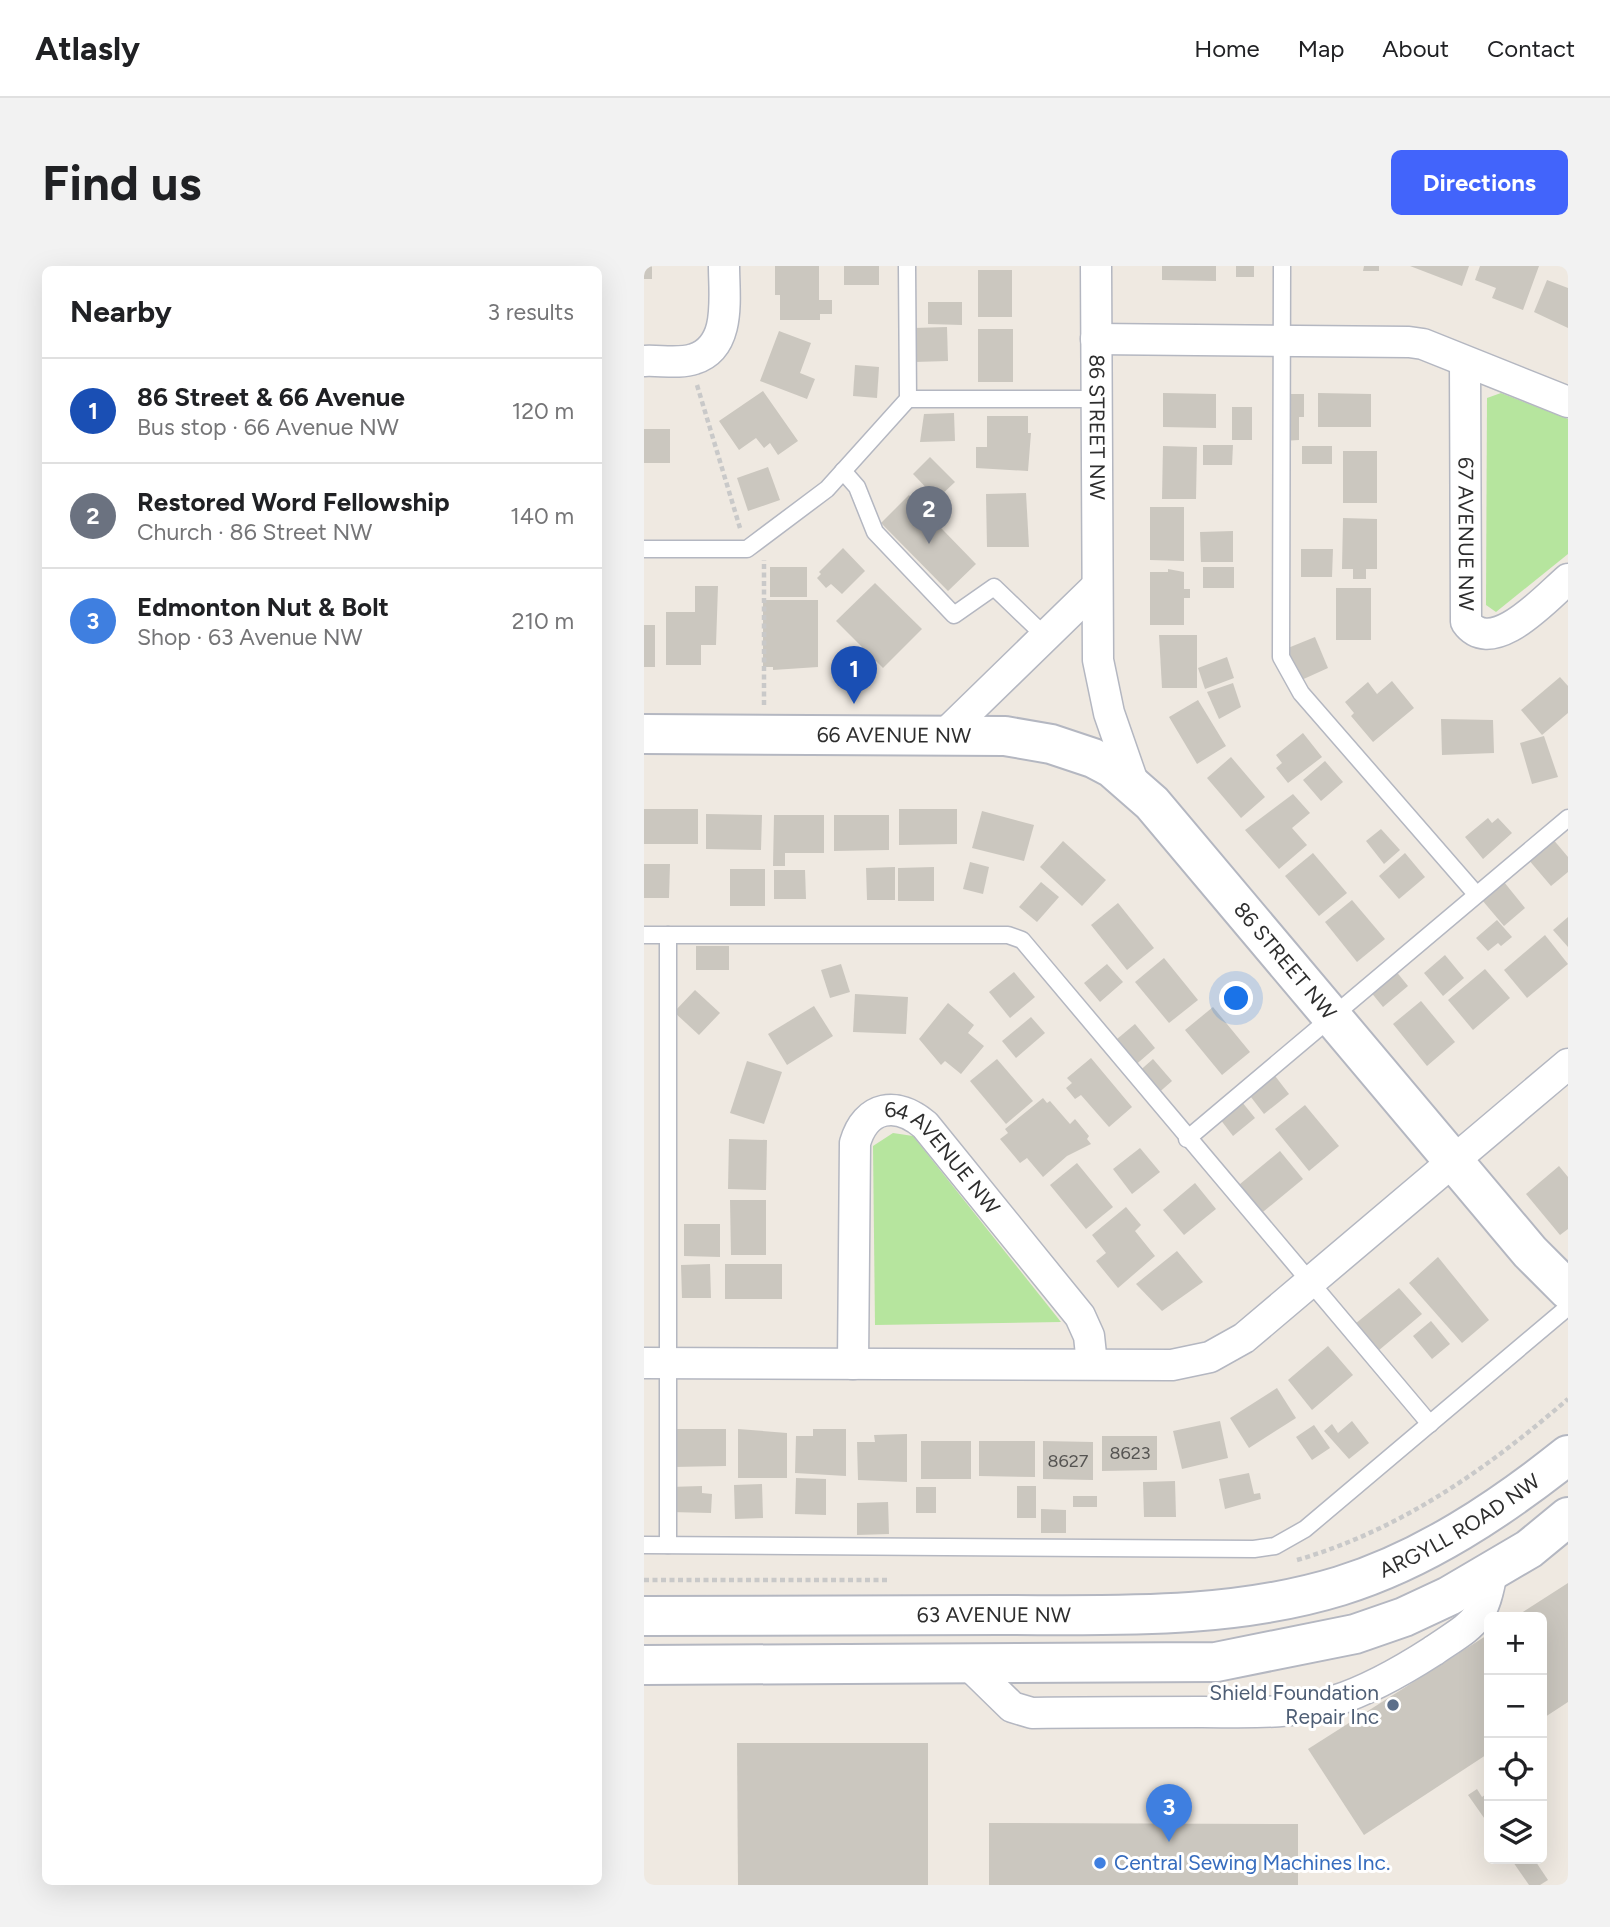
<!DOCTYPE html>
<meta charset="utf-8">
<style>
:root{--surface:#fff;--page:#f2f2f2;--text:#202124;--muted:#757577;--line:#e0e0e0;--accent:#4264fb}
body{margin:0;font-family:Figtree,sans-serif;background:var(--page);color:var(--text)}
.controls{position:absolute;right:21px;bottom:21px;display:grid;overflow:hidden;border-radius:10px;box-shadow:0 7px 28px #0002}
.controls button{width:63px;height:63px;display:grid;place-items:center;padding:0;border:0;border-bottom:2px solid var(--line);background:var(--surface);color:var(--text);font:35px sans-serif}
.you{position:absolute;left:593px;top:733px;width:24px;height:24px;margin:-18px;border:5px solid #fff;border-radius:50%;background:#1a73e8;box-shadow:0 0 0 10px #1a73e833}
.badge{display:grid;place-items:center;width:46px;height:46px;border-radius:50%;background:var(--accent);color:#fff;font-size:23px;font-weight:700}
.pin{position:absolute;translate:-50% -58px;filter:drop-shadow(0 2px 4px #0008)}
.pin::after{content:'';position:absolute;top:37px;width:24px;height:21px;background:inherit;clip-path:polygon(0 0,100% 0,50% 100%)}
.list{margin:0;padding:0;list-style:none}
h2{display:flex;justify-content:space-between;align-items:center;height:91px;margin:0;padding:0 28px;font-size:30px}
h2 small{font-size:23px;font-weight:400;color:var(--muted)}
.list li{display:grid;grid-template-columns:46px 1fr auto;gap:21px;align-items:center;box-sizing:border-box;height:105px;padding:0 28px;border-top:2px solid var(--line)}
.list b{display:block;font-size:26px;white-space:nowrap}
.list p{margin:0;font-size:23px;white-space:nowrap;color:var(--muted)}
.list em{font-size:23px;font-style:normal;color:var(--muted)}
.icon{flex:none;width:38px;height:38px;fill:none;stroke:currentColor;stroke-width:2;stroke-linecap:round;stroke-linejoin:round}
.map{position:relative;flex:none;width:924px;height:1619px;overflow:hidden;border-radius:10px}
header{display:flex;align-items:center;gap:42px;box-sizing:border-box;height:98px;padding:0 35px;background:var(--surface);border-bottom:2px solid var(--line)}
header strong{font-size:33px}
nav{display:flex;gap:38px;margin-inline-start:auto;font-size:24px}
.intro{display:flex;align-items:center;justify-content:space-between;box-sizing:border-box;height:168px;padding:0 42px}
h1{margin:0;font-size:49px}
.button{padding:18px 32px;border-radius:10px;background:var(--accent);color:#fff;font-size:24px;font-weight:700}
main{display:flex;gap:42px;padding:0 42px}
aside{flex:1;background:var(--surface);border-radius:10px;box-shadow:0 7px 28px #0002}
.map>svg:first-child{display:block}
.green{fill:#b6e59e}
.building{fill:#cbc7bf}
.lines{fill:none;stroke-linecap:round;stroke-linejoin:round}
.lane-casing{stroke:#b4b7c1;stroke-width:19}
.street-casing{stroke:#b4b7c1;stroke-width:33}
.secondary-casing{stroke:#b4b7c1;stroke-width:42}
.path{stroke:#c9c9c9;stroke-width:4.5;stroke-dasharray:5 3.5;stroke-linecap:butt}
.lane{stroke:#fff;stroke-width:16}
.street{stroke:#fff;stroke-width:30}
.secondary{stroke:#fff;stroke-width:38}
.service-dot{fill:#5c6f8a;stroke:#fff;stroke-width:2.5}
.shop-dot{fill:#3f7fe0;stroke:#fff;stroke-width:2.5}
.labels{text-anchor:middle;stroke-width:6;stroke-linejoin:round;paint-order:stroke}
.number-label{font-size:18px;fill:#555452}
.street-label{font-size:21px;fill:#2e2e2e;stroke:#fff}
.service-label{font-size:21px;fill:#4e5e75;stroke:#fff;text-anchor:end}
.shop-label{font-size:21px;fill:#366cbe;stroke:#fff;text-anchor:start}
</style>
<header>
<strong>Atlasly</strong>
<nav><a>Home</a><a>Map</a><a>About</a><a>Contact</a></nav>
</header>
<div class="intro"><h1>Find us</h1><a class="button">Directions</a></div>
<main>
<aside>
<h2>Nearby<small>3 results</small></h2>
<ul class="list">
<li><span class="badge" style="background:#1a4fb4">1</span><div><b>86 Street &amp; 66 Avenue</b><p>Bus stop · 66 Avenue NW</p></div><em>120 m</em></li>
<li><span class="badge" style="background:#6b7280">2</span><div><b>Restored Word Fellowship</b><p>Church · 86 Street NW</p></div><em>140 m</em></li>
<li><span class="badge" style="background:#3f7fe0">3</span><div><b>Edmonton Nut &amp; Bolt</b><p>Shop · 63 Avenue NW</p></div><em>210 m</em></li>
</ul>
</aside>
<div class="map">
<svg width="924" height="1619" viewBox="0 0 924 1619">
<rect width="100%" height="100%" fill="#efe9e1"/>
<g class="green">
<path d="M 857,127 L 924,153 L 924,288 L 852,346 L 842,339 L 843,132 Z"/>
<path d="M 249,867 L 269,870 L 417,1056 L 231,1059 L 229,880 Z"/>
</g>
<g class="building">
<rect x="0" y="0" width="8" height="13"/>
<path d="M 131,0 L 175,0 L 175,34 L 188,34 L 188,48 L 176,48 L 176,54 L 136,54 L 136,29 L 131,29 Z"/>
<rect x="200" y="0" width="35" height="19"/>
<path d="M 518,0 L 572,0 L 572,15 L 518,14 Z"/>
<rect x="592" y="0" width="18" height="11"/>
<path d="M 720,0 L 735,0 L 735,5 L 719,5 Z"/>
<path d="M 766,0 L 825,0 L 818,20 Z"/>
<path d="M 836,0 L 895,0 L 879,44 L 848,32 L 852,22 L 831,14 Z"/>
<rect x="334" y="4" width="34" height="47"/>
<path d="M 903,14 L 924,22 L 924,62 L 890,46 Z"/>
<path d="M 284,36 L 318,36 L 318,59 L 284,58 Z"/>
<path d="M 303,61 L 304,95 L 270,96 L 269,62 Z"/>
<rect x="334" y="63" width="35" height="53"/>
<path d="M 135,65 L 167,77 L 156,107 L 171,113 L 163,133 L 116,115 Z"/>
<path d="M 211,99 L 235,101 L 233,132 L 209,130 Z"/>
<path d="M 119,125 L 154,175 L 134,189 L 126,177 L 120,182 L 112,172 L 95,184 L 75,155 Z"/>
<path d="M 519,127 L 572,128 L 572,162 L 519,161 Z"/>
<path d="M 674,127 L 727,128 L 727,161 L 674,161 Z"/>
<path d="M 636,128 L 660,128 L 660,151 L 655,151 L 655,174 L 638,175 Z"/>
<rect x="588" y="141" width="20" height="33"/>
<path d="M 310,147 L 311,175 L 276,176 L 280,148 Z"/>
<path d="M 343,150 L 384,150 L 384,167 L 387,167 L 384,205 L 332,202 L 332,181 L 343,181 Z"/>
<rect x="0" y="163" width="26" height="34"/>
<path d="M 559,179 L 589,179 L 588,199 L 559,199 Z"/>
<path d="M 519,180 L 553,181 L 552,233 L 518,233 Z"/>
<rect x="658" y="180" width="30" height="18"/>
<rect x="699" y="185" width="34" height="52"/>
<path d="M 286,191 L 311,216 L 293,233 L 269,208 Z"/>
<path d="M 124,201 L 136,234 L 104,245 L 93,212 Z"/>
<path d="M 382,227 L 385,281 L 343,281 L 342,228 Z"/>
<path d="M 265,229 L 332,298 L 304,325 L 237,257 Z"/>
<path d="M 506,241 L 540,241 L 540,295 L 506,294 Z"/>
<path d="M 699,252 L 733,253 L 733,303 L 722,303 L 722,313 L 709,313 L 709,303 L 698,303 Z"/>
<path d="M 589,265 L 589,296 L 557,296 L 556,266 Z"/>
<path d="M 199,282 L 221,305 L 198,328 L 187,318 L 182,322 L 173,312 L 177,308 L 175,306 Z"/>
<path d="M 657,283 L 689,283 L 688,311 L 657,311 Z"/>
<rect x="126" y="301" width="37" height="30"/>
<rect x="559" y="301" width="31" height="21"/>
<path d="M 524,303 L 540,306 L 540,323 L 546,323 L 546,332 L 540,332 L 540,359 L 506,359 L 506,306 L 524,306 Z"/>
<path d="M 231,317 L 278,363 L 239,402 L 192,355 Z"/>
<path d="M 51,320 L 74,320 L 72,379 L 57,379 L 57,399 L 22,399 L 22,346 L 51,346 Z"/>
<rect x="692" y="322" width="35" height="52"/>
<path d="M 119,334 L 174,334 L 174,401 L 129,404 L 129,401 L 119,401 Z"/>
<rect x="0" y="359" width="11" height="42"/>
<path d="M 515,369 L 553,369 L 553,422 L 518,422 Z"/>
<path d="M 671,371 L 684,402 L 653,416 L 639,384 Z"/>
<path d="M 583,391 L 590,412 L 561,423 L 554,402 Z"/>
<path d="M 916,411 L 924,420 L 924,447 L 898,469 L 877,444 Z"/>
<path d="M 748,415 L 770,442 L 729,476 L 707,450 L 710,447 L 701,436 L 724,416 L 733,428 Z"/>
<path d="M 589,417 L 597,441 L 575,453 L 563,426 Z"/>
<path d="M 554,434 L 582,480 L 553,498 L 525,451 Z"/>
<path d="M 797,453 L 849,454 L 850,487 L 798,489 Z"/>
<path d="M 659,467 L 678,491 L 644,517 L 632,502 L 638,497 L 632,489 Z"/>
<path d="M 900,470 L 914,511 L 888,518 L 876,477 Z"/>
<path d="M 587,491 L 621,531 L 597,552 L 563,512 Z"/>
<path d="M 681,495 L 699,516 L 677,535 L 659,514 Z"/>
<path d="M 649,528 L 666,547 L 648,562 L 663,579 L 635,603 L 601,564 Z"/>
<rect x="0" y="543" width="54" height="35"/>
<path d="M 255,543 L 313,543 L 313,578 L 255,579 Z"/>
<path d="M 338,545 L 390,559 L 380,595 L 328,582 Z"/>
<path d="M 62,548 L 118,549 L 117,584 L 62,583 Z"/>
<path d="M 130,549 L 180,549 L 180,587 L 141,587 L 141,600 L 129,600 Z"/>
<path d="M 190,549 L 245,549 L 245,584 L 190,585 Z"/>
<path d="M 844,552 L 848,557 L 854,552 L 868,567 L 839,593 L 821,571 Z"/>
<path d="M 737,563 L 756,584 L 740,598 L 722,575 Z"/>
<path d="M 908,572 L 924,591 L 924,606 L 907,620 L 884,593 Z"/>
<path d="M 419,575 L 462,614 L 438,640 L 396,601 Z"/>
<path d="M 669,587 L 703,627 L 675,650 L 641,610 Z"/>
<path d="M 761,587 L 781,611 L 755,633 L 735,610 Z"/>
<path d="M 326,596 L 345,601 L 339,628 L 319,623 Z"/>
<path d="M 0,598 L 26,598 L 25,632 L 0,632 Z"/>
<path d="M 251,601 L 251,634 L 223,634 L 222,602 Z"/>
<path d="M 290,601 L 290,635 L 254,635 L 254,602 Z"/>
<rect x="86" y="603" width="35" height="37"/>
<path d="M 130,604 L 161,604 L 162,633 L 130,633 Z"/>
<path d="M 397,616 L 415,631 L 393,656 L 375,641 Z"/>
<path d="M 860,616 L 881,642 L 860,660 L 838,634 Z"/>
<path d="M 708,634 L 741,673 L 713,696 L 681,656 Z"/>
<path d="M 474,637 L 510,682 L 483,704 L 447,659 Z"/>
<path d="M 924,651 L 924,681 L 909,664 Z"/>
<path d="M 853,654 L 868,671 L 857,680 L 854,677 L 844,685 L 832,672 Z"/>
<path d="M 901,669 L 924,698 L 883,732 L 860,704 Z"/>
<rect x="52" y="680" width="33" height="24"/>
<path d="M 801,689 L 820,712 L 799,730 L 780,707 Z"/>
<path d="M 520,692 L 554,734 L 525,757 L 491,716 Z"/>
<path d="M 197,698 L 206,726 L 186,732 L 177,704 Z"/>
<path d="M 463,698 L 479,716 L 456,736 L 440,717 Z"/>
<path d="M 841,703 L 866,732 L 829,764 L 804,734 Z"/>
<path d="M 751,704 L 764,720 L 739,741 L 726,725 Z"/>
<path d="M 370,706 L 391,731 L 366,752 L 345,726 Z"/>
<path d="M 51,724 L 76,747 L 55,769 L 30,746 Z"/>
<path d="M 211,728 L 264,731 L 262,768 L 209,766 Z"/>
<path d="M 777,735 L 811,776 L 783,800 L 749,758 Z"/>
<path d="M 304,737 L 330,759 L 324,767 L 340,780 L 317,808 L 301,795 L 297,799 L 275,773 Z"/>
<path d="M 170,740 L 189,770 L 143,799 L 124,768 Z"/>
<path d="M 569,741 L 606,786 L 578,809 L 541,764 Z"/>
<path d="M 387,751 L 401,767 L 372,792 L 358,775 Z"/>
<path d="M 491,758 L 511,782 L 488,802 L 467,778 Z"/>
<path d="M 447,792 L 488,841 L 465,861 L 437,829 L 431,833 L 422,822 L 428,817 L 423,812 Z"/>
<path d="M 353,793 L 389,835 L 362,858 L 326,815 Z"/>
<path d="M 509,793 L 528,815 L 511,830 L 492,808 Z"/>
<path d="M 103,795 L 138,806 L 120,858 L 86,847 Z"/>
<path d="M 628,806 L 645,828 L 620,848 L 603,826 Z"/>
<path d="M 399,832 L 403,837 L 406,835 L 426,858 L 431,853 L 445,870 L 443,873 L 447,878 L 423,890 L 399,911 L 383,892 L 376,897 L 356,873 L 364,867 L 361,863 Z"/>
<path d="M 598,836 L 611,852 L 589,870 L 576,853 Z"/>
<path d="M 661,839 L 695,880 L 665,905 L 631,863 Z"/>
<path d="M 85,873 L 123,874 L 122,924 L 84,923 Z"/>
<path d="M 496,882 L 516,906 L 488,928 L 469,903 Z"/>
<path d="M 636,885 L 659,913 L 614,950 L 590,923 Z"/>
<path d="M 433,897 L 469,941 L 442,963 L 406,919 Z"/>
<path d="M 915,900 L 924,911 L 924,963 L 916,969 L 882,928 Z"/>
<path d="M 551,917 L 572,943 L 540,969 L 519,944 Z"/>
<path d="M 86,934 L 122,934 L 122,989 L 87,989 Z"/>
<path d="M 482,941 L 497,959 L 491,965 L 511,990 L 474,1022 L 452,995 L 462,987 L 448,969 Z"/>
<path d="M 40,958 L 76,958 L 76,991 L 40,990 Z"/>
<path d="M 533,985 L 559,1016 L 518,1045 L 492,1018 Z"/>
<path d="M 794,991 L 845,1054 L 818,1077 L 765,1017 Z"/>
<path d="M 66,998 L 67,1032 L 38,1032 L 37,999 Z"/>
<rect x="81" y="998" width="57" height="35"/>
<path d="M 755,1022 L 778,1048 L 734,1085 L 711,1058 Z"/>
<path d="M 787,1055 L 806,1078 L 788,1093 L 769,1070 Z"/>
<path d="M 684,1080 L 709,1109 L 668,1144 L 644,1114 Z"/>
<path d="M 633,1122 L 652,1152 L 605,1182 L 586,1152 Z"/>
<path d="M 576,1155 L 584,1192 L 538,1203 L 529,1165 Z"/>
<path d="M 708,1155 L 725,1177 L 705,1193 L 680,1165 L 688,1158 L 694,1167 Z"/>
<path d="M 670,1159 L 686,1182 L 668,1194 L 652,1171 Z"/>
<path d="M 29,1163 L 82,1163 L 82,1200 L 29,1201 Z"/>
<path d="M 94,1163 L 143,1167 L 143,1212 L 94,1212 Z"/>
<path d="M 169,1163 L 202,1163 L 202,1210 L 151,1207 L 152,1170 L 169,1170 Z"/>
<path d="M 263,1168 L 263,1216 L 214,1214 L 213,1176 L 231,1176 L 230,1169 Z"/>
<path d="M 458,1170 L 513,1170 L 513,1204 L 458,1205 Z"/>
<rect x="277" y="1175" width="50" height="38"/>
<path d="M 335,1175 L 391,1175 L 391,1211 L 335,1210 Z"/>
<path d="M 399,1175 L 449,1176 L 449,1214 L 399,1213 Z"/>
<path d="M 605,1207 L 610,1228 L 616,1227 L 617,1233 L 581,1243 L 575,1213 Z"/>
<path d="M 152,1212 L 182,1213 L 182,1249 L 151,1248 Z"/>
<path d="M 531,1215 L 532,1251 L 500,1251 L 499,1216 Z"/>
<path d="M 118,1218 L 119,1252 L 91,1253 L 90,1219 Z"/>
<path d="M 58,1220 L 58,1227 L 68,1228 L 67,1247 L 26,1246 L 25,1221 Z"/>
<rect x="373" y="1220" width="19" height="32"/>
<rect x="272" y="1221" width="20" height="26"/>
<rect x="429" y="1230" width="24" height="11"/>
<path d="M 244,1236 L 245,1268 L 213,1269 L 213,1237 Z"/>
<path d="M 397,1243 L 422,1244 L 422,1267 L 397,1267 Z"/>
<path d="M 924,1317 L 924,1436 L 898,1453 L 898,1351 L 871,1351 Z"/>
<path d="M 845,1368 L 845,1487 L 720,1569 L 664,1483 Z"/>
<path d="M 93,1477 L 284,1477 L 284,1619 L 94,1619 Z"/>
<path d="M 833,1523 L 838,1531 L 845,1526 L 845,1559 L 824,1529 Z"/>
<path d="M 345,1557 L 654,1558 L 654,1619 L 345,1619 Z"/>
<path d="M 867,1593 L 890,1593 L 904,1614 L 896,1619 L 885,1619 Z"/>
</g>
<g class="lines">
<g class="lane-casing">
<g id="lane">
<path d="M 638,0 L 637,391 L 657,427 L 832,628"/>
<path d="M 264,133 L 453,133"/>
<path d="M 199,205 L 213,221 L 231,266 L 310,349 L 350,321 L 401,370"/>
<path d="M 0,283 L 103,283 L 183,223 L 264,133 L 263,0"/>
<path d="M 0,669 L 364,669 L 378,674 L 786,1158"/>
<path d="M 543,873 L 924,552"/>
<path d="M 0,1279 L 610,1283 L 631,1280 L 661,1263 L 924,1041"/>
<path d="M 24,1279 L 24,669"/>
</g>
</g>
<g class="street-casing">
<g id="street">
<path id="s1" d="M 452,0 L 454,394 L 465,447 L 490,519"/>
<path d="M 452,73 L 765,76 L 779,78 L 924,136"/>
<path d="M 0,95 C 15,94 36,98 50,93 C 88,81 80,31 80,0"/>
<path id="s2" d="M 821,96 L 822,356 C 848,393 902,332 924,313"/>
<path d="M 301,468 L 452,321"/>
<path d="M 0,1097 L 528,1099 L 566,1091 L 600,1072 L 924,798"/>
<path id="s3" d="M 209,1098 L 211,877 C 222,839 253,835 281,859 L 436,1050 L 445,1070 L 448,1098"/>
<path d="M 326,1400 L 368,1441 L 388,1447 C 445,1446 501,1446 558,1446 C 601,1446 648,1449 690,1435 C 725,1424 758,1405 789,1385 C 830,1357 840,1356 848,1305"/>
</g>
</g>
<g class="secondary-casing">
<g id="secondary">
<path id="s4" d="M 0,468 L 361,470 L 407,478 L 449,492 L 468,502 L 508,537 L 886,986 L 924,1024"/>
<path id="s5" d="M 0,1350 C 118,1350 236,1349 355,1349 C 469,1349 585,1354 696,1320 C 780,1294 856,1243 924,1189"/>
<path d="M 0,1399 L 572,1396 L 711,1368 L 760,1351 L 805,1330 L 885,1283 L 924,1251"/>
</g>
</g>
<g class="path">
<path d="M 53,119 L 96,262"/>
<path d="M 120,439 L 120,294"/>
<path d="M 653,1294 C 757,1264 844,1202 924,1133"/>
<path d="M 0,1314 L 244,1314"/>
</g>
<use href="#lane" class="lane"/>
<use href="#street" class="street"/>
<use href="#secondary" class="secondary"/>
</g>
<circle class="service-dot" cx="749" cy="1439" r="7"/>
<circle class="shop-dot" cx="456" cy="1597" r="7"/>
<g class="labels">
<g class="number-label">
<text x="486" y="1193">8623</text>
<text x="424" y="1201">8627</text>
</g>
<g class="street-label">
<text dy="7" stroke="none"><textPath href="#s1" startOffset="161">86 STREET NW</textPath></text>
<text dy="7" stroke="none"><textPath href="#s2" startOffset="172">67 AVENUE NW</textPath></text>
<text dy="7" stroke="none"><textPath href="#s4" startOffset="250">66 AVENUE NW</textPath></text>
<text dy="7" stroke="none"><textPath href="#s4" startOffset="733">86 STREET NW</textPath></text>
<text dy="7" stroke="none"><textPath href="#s3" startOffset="345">64 AVENUE NW</textPath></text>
<text dy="7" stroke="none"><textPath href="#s5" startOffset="833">ARGYLL ROAD NW</textPath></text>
<text dy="7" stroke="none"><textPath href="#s5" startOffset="350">63 AVENUE NW</textPath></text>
</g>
<g class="service-label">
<text x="735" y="1434">Shield Foundation<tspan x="735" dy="24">Repair Inc</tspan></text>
</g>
<g class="shop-label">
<text x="470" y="1604">Central Sewing Machines Inc.</text>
</g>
</g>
</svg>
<div class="controls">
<button>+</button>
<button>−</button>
<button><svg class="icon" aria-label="locate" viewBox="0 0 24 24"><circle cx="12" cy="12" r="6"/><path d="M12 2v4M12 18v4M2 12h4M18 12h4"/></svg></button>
<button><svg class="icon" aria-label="layers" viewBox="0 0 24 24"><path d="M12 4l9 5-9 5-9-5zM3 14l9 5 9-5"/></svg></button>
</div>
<div class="you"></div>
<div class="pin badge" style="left:210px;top:438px;background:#1a4fb4">1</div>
<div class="pin badge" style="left:285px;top:278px;background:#6b7280">2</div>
<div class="pin badge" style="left:525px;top:1576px;background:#3f7fe0">3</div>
</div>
</main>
